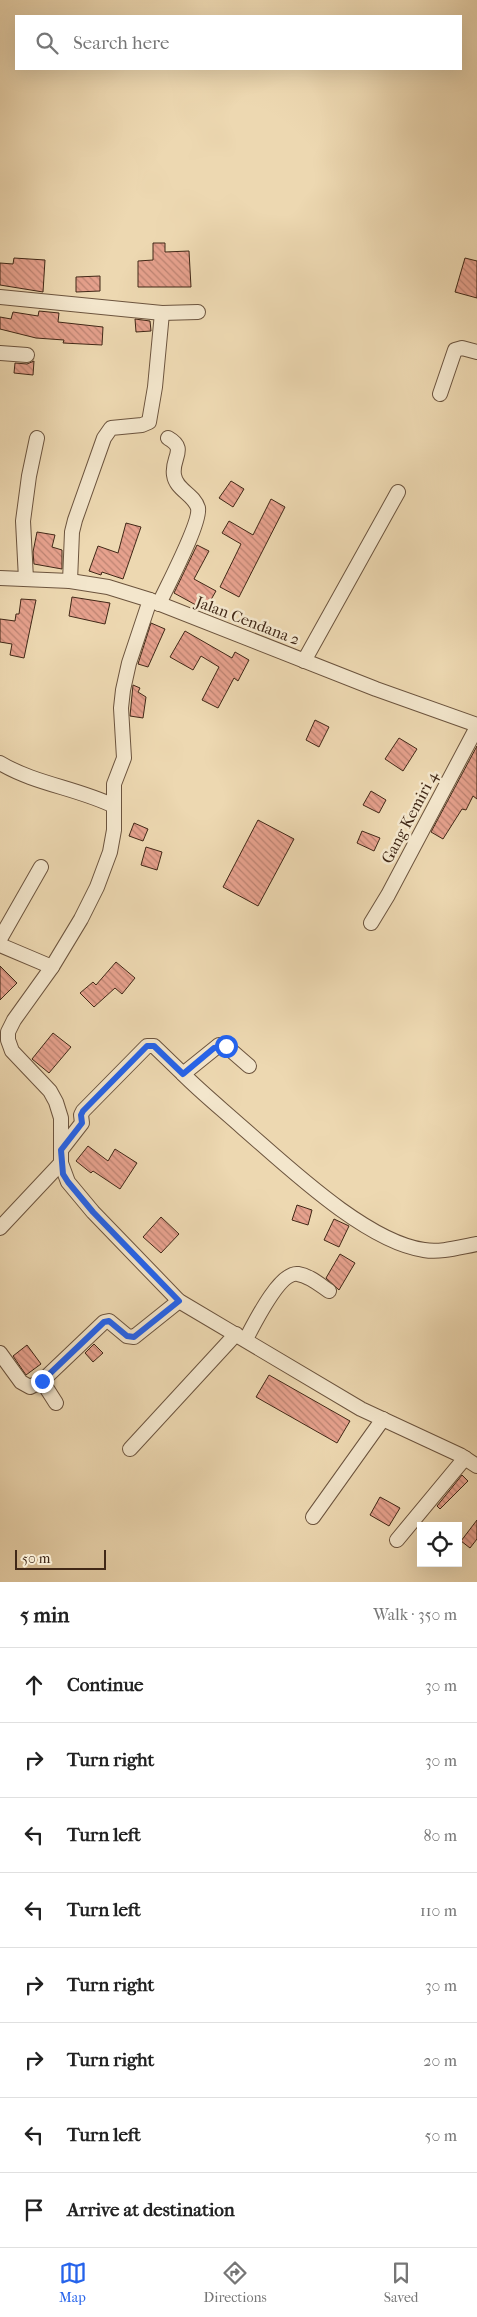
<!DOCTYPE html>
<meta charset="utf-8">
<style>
:root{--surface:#fff;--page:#f6f6f6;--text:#222;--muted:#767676;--line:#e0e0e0;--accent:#2563eb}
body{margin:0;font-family:"IM FELL French Canon",serif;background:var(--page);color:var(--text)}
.controls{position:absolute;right:15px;bottom:15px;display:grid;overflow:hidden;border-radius:0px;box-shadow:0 5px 20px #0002}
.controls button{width:45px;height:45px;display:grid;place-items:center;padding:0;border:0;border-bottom:1px solid var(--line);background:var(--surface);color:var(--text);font:25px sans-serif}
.scale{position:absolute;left:15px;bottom:12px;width:91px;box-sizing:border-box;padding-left:5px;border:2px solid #412817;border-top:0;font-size:14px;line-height:18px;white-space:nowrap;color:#412817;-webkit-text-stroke:4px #f3e6cc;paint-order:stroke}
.stop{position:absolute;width:15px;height:15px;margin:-11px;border:4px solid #2563eb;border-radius:50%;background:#fff}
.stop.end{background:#2563eb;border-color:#fff;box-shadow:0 1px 5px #0008}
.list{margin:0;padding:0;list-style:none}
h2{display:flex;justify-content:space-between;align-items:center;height:65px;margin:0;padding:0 20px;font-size:21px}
h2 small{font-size:16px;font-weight:400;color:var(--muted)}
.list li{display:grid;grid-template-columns:32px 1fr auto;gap:15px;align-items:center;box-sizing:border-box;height:75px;padding:0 20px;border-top:1px solid var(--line)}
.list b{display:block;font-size:19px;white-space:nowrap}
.list em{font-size:16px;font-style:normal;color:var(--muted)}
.icon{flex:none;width:28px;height:28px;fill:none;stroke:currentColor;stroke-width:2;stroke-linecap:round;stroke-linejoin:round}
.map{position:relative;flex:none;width:477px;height:1582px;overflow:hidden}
.search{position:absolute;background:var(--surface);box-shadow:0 5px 20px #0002;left:15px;right:15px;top:15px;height:55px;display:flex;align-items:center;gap:12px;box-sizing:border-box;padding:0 18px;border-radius:0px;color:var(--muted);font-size:19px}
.sheet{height:665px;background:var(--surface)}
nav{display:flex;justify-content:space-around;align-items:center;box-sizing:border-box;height:70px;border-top:1px solid var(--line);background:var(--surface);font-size:14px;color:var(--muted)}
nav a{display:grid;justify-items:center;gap:2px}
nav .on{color:var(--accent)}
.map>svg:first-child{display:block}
.building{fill:url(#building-back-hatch);stroke:#412817}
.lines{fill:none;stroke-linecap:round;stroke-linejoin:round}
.minor-casing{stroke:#6c543e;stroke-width:16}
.minor{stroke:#f3e6cc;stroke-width:14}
.route{stroke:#2563eb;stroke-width:6}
.labels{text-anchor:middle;stroke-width:5;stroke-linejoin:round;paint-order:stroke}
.street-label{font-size:16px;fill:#412817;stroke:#f3e6cc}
</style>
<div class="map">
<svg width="477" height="1582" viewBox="0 0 477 1582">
<defs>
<pattern id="building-back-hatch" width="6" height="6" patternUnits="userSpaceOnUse" patternTransform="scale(1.25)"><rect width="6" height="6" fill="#e6a18d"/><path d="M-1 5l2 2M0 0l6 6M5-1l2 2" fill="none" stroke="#bc8372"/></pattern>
</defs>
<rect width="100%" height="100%" fill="#edd8b1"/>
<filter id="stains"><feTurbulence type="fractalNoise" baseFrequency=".004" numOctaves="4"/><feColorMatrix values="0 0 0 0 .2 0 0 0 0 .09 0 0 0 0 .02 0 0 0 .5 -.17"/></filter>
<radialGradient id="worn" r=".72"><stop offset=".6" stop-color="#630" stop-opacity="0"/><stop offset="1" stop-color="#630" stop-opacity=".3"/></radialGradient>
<g class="building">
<path d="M 153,243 L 165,243 L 165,252 L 189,251 L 191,287 L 138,287 L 138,261 L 153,260 Z"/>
<path d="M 14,258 L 45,260 L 43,292 L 0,285 L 0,263 L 13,264 Z"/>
<path d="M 465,258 L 477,261 L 477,298 L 455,292 Z"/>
<path d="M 100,276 L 100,291 L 76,292 L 76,277 Z"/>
<path d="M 39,311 L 59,313 L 58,322 L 103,327 L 102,345 L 63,343 L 64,340 L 36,338 L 0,329 L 0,317 L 11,319 L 13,312 L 38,316 Z"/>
<path d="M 135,319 L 150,321 L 151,331 L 136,332 Z"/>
<path d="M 34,361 L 33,375 L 14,373 L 15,363 L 27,364 Z"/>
<path d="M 231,481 L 244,489 L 233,507 L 219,498 Z"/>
<path d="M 271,499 L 285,507 L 239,597 L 220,587 L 241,544 L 222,533 L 229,521 L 253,535 Z"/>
<path d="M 126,523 L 141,527 L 123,579 L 102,572 L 101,575 L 89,571 L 98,546 L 118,553 Z"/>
<path d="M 37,532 L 55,535 L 52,547 L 62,550 L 62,569 L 34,564 L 33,552 Z"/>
<path d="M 197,545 L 209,551 L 194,579 L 216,591 L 205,610 L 174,593 Z"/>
<path d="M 72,597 L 110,603 L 105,624 L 69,616 Z"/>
<path d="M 21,599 L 36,600 L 24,658 L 10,655 L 12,644 L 0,642 L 0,619 L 15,621 L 16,614 L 19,614 Z"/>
<path d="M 151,623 L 165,629 L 148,667 L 138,664 Z"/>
<path d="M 185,631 L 232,658 L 235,652 L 249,660 L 238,681 L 234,678 L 218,708 L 202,700 L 219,667 L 201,656 L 193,670 L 170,657 Z"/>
<path d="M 133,685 L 140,688 L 138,692 L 146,697 L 143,718 L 130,716 Z"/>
<path d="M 315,720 L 329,727 L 319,747 L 306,740 Z"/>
<path d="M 399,738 L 417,749 L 403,771 L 385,759 Z"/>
<path d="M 477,746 L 477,799 L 473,796 L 466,810 L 462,809 L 443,839 L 431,832 Z"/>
<path d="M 371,791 L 386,800 L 379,813 L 363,805 Z"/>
<path d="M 258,820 L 294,839 L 258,906 L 223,887 Z"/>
<path d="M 134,823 L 148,829 L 143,841 L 129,836 Z"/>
<path d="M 362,831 L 380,838 L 374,851 L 357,843 Z"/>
<path d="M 146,847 L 162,852 L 157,870 L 141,865 Z"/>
<path d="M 116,962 L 135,978 L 122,994 L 115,988 L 94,1007 L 80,993 L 93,982 L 96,985 Z"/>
<path d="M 0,966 L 17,983 L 0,1000 Z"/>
<path d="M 53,1033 L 71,1047 L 49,1073 L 32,1059 Z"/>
<path d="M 88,1146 L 108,1161 L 115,1149 L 137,1163 L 120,1189 L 93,1171 L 91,1173 L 76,1161 Z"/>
<path d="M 297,1205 L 312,1210 L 308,1225 L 292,1220 Z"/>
<path d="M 161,1217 L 179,1234 L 161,1253 L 143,1237 Z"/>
<path d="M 334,1219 L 349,1226 L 339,1247 L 324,1240 Z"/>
<path d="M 340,1254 L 355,1263 L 339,1290 L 326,1278 Z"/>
<path d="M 94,1344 L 103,1353 L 93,1362 L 85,1353 Z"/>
<path d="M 27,1345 L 41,1364 L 26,1375 L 13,1356 Z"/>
<path d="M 269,1375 L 350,1421 L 337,1443 L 256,1397 Z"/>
<path d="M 462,1475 L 468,1481 L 440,1509 L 437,1506 Z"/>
<path d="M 380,1497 L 400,1508 L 389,1526 L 370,1515 Z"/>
<path d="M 477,1520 L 477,1539 L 470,1548 L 461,1541 Z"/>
</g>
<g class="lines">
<g class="minor-casing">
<g id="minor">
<path d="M 0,297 L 162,313 L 198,312"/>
<path d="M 0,353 L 27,355"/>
<path d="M 440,394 L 455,350 L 462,348 L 477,352"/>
<path d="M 0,578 L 70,581 L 108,587 L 150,600 L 376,689 L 477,725"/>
<path d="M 26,579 L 23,521 L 29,476 L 37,438"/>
<path d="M 70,581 L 72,532 L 75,520 L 104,438 L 111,428 L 142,425 L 149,422 L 155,387 L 162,313"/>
<path d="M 150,600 L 129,663 L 123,690 L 121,708 L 124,758 L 114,784 L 114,830 L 110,852 L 97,887 L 81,919 L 52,967 L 14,1020 L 8,1032 L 8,1040 L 12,1051 L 50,1091 L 56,1102 L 61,1118 L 61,1163 L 68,1182 L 93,1212 L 179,1301 L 361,1409 L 460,1455 L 477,1466"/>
<path d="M 159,604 C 166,588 201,523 198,508 C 194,494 176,490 174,475 C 171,458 188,449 168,438"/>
<path d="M 304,661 L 398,492"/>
<path d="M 0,763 C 35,784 77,788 114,806"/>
<path d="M 371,923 L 388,895 L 477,727"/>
<path d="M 0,939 L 41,867"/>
<path d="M 0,945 L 52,967"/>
<path d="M 249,1066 L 226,1046 L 219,1045 L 183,1074 C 202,1093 223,1110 243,1128 C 287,1166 366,1242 424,1250 C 441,1253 460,1247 477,1244"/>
<path d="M 61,1150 L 82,1123 L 81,1115 L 83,1111 L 147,1046 L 154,1046 L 183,1074"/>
<path d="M 0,1228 L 61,1163"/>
<path d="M 246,1339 C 254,1324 280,1271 298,1274 C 310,1276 319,1284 329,1291"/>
<path d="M 0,1353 L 21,1382 L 30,1387 L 42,1381"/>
<path d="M 56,1403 L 42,1381 L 104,1322 L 109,1321 L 127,1336 L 134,1337 L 179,1301"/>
<path d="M 130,1449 L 236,1334"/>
<path d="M 313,1517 L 383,1419"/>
<path d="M 397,1540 L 465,1458"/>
</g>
</g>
<use href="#minor" class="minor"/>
</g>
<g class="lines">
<path class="route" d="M 42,1381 L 104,1322 L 109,1321 L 127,1336 L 134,1337 L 179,1301 L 93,1212 L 68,1182 L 63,1174 L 61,1150 L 82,1123 L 81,1115 L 83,1111 L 147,1046 L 154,1046 L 183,1074 L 214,1048 L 226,1046"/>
</g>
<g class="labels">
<g class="street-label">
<text transform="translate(248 620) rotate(21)" y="6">Jalan Cendana 2</text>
<text transform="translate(409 817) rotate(-62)" y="6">Gang Kemiri 4</text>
</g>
</g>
<rect width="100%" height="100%" filter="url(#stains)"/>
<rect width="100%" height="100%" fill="url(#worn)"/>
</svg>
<div class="controls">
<button><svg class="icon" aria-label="locate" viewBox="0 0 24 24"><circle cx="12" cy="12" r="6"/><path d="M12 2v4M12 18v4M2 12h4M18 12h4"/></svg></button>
</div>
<div class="scale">50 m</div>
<div class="stop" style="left:226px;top:1046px"></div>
<div class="stop end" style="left:42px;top:1381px"></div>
<div class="search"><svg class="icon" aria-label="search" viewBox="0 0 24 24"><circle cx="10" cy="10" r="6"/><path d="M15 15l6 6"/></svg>Search here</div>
</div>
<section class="sheet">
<h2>5 min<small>Walk · 350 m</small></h2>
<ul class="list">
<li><svg class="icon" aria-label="ahead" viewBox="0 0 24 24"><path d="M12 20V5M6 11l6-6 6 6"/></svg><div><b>Continue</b></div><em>30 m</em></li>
<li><svg class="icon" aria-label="right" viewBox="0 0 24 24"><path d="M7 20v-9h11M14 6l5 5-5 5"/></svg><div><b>Turn right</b></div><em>30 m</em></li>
<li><svg class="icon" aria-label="left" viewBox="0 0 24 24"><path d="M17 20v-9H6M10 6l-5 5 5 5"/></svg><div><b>Turn left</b></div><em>80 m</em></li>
<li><svg class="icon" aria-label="left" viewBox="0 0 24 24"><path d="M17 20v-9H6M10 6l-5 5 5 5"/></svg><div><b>Turn left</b></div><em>110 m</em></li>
<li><svg class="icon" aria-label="right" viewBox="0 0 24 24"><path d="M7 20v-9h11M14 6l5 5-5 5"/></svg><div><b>Turn right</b></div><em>30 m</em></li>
<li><svg class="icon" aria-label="right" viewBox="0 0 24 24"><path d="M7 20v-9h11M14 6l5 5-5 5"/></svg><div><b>Turn right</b></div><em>20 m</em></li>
<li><svg class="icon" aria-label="left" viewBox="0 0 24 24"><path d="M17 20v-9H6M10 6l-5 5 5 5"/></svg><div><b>Turn left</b></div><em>50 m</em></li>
<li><svg class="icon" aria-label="arrive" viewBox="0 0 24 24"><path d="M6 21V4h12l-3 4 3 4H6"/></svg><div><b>Arrive at destination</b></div></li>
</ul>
</section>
<nav>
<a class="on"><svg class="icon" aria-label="map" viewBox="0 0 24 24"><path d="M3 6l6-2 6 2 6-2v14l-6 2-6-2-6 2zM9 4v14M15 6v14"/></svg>Map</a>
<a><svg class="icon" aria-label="directions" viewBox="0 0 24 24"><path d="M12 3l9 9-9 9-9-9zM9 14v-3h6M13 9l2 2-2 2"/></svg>Directions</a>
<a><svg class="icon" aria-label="saved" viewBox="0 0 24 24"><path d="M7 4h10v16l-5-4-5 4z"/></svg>Saved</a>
</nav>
